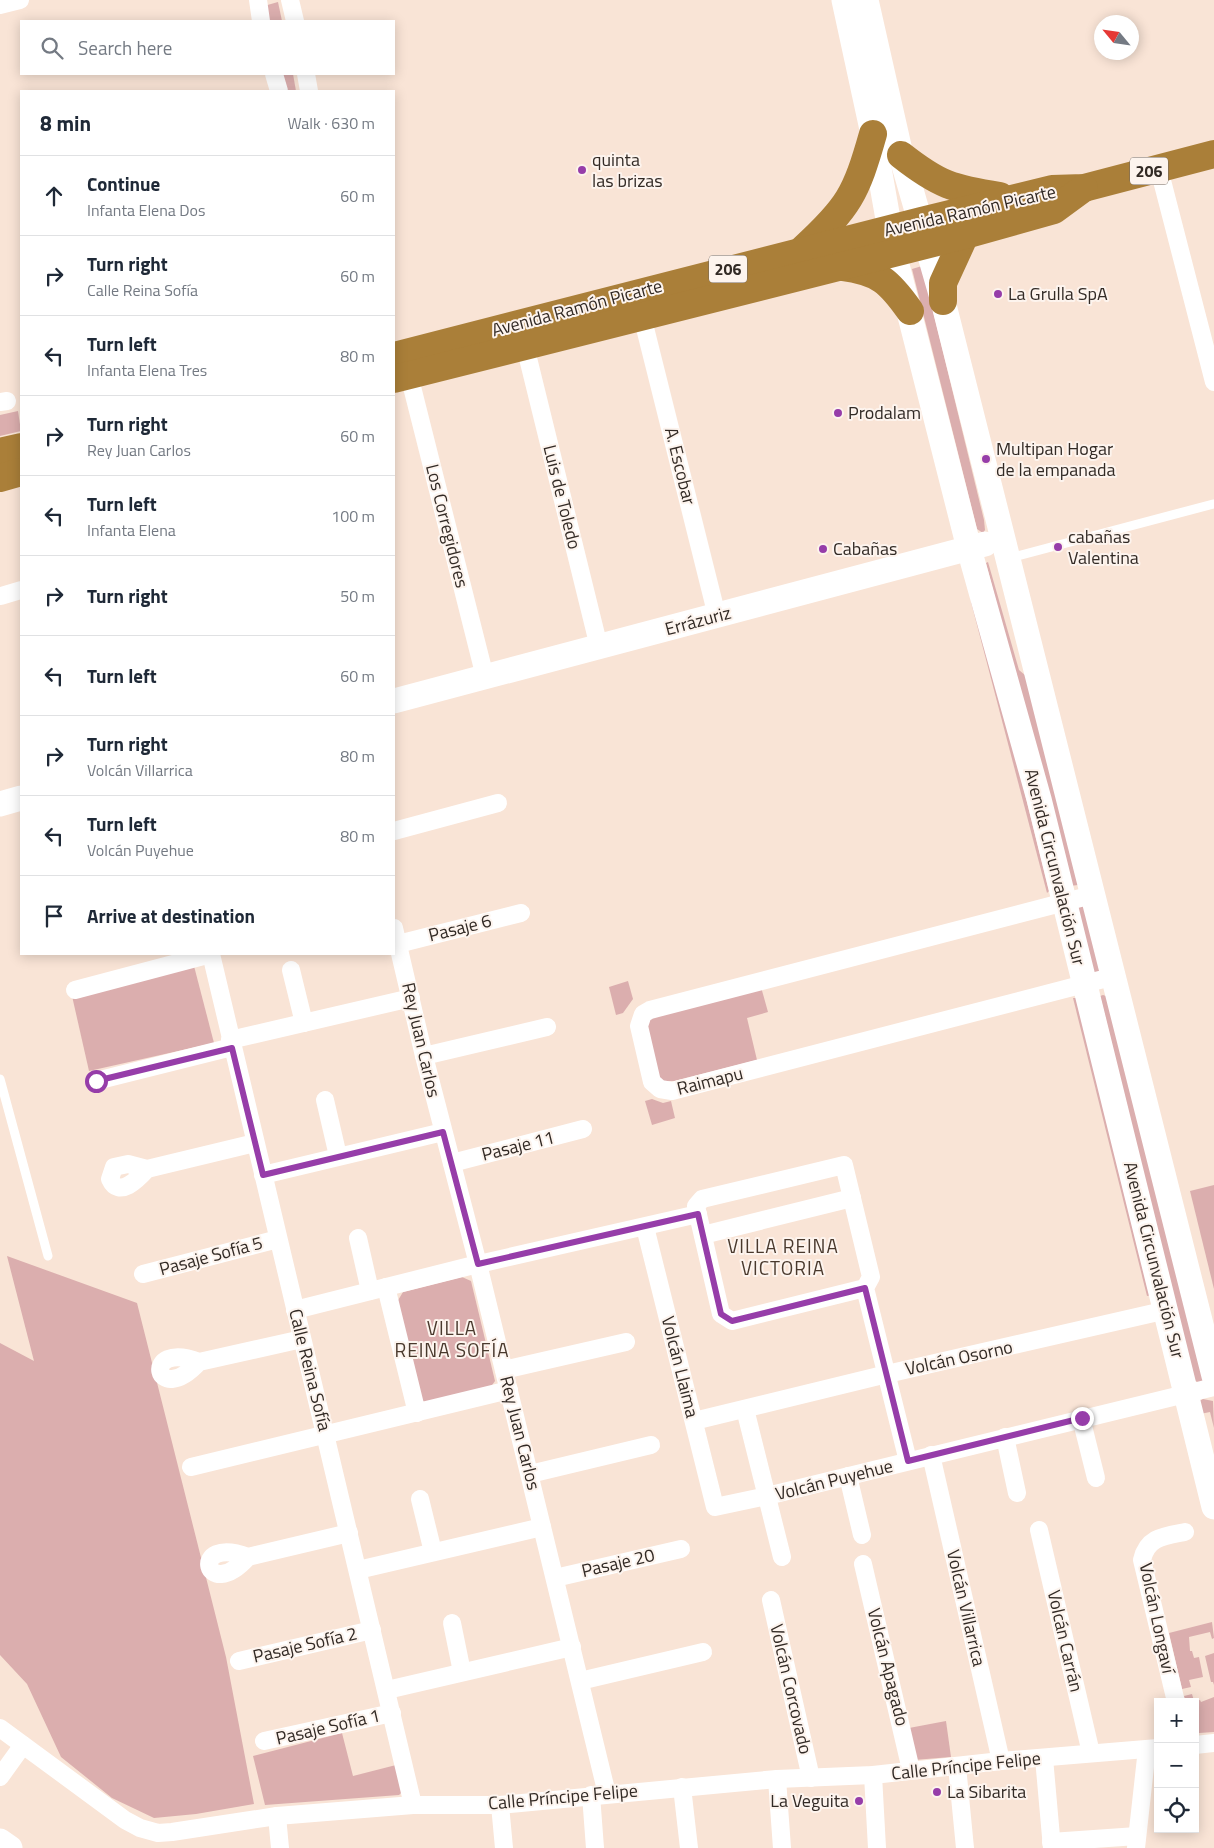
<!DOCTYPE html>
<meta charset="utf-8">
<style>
:root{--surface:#fff;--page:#f6f6f7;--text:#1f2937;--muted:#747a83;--line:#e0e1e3}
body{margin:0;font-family:"Titillium Web",sans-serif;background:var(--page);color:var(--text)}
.controls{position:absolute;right:15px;bottom:15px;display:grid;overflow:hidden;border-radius:0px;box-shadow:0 2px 12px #0003}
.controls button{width:45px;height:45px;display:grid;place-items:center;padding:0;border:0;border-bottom:1px solid var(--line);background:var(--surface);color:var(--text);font:25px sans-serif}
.compass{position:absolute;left:1094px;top:15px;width:45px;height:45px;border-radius:50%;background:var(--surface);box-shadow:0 2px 12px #0003;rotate:299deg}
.stop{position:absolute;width:15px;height:15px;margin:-11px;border:4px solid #963da9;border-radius:50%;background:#fff}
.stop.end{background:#963da9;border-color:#fff;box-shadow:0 1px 5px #0008}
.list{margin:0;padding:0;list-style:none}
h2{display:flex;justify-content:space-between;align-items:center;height:65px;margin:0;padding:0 20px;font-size:21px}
h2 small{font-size:16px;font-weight:400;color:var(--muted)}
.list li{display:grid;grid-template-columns:32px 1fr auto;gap:15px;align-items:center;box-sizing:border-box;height:80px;padding:0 20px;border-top:1px solid var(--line)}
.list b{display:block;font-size:19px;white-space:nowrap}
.list p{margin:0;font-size:16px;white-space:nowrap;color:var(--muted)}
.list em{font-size:16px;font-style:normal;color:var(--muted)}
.icon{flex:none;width:28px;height:28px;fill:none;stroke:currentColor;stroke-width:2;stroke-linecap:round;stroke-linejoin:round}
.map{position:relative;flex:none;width:1214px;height:1848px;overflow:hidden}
.search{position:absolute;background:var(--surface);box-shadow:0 2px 12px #0003;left:20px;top:20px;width:375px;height:55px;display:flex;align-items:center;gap:12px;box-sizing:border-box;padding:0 18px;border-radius:0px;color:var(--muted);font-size:19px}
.panel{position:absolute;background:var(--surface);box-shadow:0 2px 12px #0003;left:20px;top:90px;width:375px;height:865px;border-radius:0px}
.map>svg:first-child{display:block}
.green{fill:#dbaeae}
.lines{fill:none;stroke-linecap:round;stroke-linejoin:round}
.lane{stroke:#fff;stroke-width:9}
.street{stroke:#fff;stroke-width:18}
.secondary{stroke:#fff;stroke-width:25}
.highway{stroke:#aa7f39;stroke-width:28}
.route{stroke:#963da9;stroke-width:6}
.poi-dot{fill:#963da9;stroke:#fdf4ee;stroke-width:2}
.labels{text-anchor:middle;stroke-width:4;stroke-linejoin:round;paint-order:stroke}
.shield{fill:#fdf4ee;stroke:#6f6761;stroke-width:1}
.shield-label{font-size:16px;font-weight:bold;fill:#322a25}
.poi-label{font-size:18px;fill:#322a25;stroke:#fdf4ee;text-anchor:start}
.street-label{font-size:18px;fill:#322a25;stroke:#fdf4ee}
.neighbourhood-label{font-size:19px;letter-spacing:1px;fill:#49392d;stroke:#fdf4ee}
</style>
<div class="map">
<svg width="1214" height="1848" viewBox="0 0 1214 1848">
<rect width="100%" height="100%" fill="#f9e4d6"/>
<g class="green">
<path d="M 278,2 L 282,21 L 267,21 L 264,6 Z"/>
<path d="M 279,74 L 293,74 L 296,91 L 283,91 Z"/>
<path d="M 922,266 L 984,520 L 985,530 L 983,533 L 977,529 L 912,269 Z"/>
<path d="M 18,411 L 21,431 L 0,436 L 0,415 Z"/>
<path d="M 988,562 L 1019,670 L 1026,676 L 1078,885 L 1070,886 L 986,563 Z"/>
<path d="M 970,572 L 1049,891 L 1047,893 L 971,602 Z"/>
<path d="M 1074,906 L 1084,906 L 1100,966 L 1099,973 L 1092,974 Z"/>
<path d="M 194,966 L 214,1043 L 89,1071 L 72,996 Z"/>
<path d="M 628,981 L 633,999 L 623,1013 L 616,1015 L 609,987 Z"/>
<path d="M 761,987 L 768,1012 L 747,1018 L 757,1060 L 674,1081 L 664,1081 L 657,1075 L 645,1023 L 652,1014 Z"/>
<path d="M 1103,995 L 1106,996 L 1207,1378 L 1199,1383 L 1194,1380 L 1100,996 Z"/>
<path d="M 1073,998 L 1076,998 L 1153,1295 L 1147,1296 Z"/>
<path d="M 652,1099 L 663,1103 L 671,1101 L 675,1118 L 652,1125 L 645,1101 Z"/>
<path d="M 1214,1185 L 1214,1289 L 1190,1191 Z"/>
<path d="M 7,1256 L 137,1303 L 226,1657 L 254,1804 L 196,1814 L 154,1818 L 112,1798 L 61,1757 L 27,1684 L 0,1655 L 0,1343 L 34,1361 Z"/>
<path d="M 462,1277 L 471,1281 L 495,1381 L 490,1388 L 430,1404 L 420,1400 L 397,1302 L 403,1292 Z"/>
<path d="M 1203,1399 L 1213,1401 L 1214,1428 L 1210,1412 L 1200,1414 L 1199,1401 Z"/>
<path d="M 1212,1622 L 1214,1638 L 1212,1639 L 1210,1632 L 1189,1637 L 1190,1651 L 1192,1651 L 1194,1658 L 1199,1657 L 1203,1677 L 1189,1680 L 1191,1687 L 1182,1689 L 1169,1633 Z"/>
<path d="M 1214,1653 L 1214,1685 L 1213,1682 L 1211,1682 L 1205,1656 Z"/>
<path d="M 1192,1694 L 1194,1701 L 1200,1700 L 1201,1702 L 1214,1697 L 1214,1732 L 1199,1733 L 1195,1731 L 1195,1702 L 1186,1702 L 1184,1696 Z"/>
<path d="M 946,1721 L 951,1757 L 914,1760 L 909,1728 Z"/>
<path d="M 342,1733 L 353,1776 L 396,1765 L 402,1792 L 399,1795 L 265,1805 L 253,1756 Z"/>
</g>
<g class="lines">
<g class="lane">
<path d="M 1010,558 L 1213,504"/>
<path d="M 0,1079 L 48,1256"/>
</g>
<g class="street">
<path d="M 258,0 L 261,21"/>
<path d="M 290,0 L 295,21"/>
<path d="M 0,5 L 20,0"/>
<path d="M 274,74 L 279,91"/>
<path d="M 306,74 L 309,91"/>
<path d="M 1159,169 L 1214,382"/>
<path d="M 642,316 L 717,616"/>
<path d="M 525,346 L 599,647"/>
<path d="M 409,375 L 485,677"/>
<path d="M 0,402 L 7,401"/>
<path d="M 1,596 L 21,590"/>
<path d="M 394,831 L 498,803"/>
<path d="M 1092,895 L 650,1010 L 643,1014 L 639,1026 L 652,1082 L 660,1089 L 672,1091 L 1115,976"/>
<path d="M 394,928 L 424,1056 L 478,1264 L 607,1794"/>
<path d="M 398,944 L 521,913"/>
<path d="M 211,954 L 413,1805"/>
<path d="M 291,970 L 304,1023"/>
<path d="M 75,990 L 211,954"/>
<path d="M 230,1040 L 411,998"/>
<path d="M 424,1056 L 547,1027"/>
<path d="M 96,1081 L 232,1047"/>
<path d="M 325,1100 L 338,1156"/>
<path d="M 452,1163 L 583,1129"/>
<path d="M 147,1169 C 138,1179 119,1199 110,1179 L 114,1167 L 128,1164 L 147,1169 L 255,1143"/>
<path d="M 263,1175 L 443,1132"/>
<path d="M 645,1227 L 715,1507 L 767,1496 L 1214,1387"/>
<path d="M 703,1235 L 852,1198"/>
<path d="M 358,1238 L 370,1291"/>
<path d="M 143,1274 L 278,1239"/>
<path d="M 386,1287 L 417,1413"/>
<path d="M 865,1288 L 732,1321 L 721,1314 L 696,1206 L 702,1199 L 844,1165 L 871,1277 L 865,1288 L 908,1461"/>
<path d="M 295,1310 L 470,1266 L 698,1214"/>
<path d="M 199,1362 C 155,1410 140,1339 199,1362 L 302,1339"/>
<path d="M 504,1370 L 626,1342"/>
<path d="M 745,1409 L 782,1557"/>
<path d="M 1081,1418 L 1096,1478"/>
<path d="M 694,1421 L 887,1374 L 1167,1310"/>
<path d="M 1005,1437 L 1017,1493"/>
<path d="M 931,1455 L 1001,1761"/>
<path d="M 191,1467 L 509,1390"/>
<path d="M 530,1474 L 651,1445"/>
<path d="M 848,1476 L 862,1535"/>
<path d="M 420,1499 L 433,1552"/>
<path d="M 1039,1530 L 1091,1753"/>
<path d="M 248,1557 C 205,1605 188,1534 248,1557 L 349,1533"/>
<path d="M 863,1564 L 911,1770"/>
<path d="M 358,1570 L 542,1527"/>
<path d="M 555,1578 L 681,1549"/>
<path d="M 771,1600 L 811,1778"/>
<path d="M 452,1623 L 462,1672"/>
<path d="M 239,1661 L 372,1630"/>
<path d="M 580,1681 L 703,1652"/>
<path d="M 387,1690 L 572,1647"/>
<path d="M 1176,1702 L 1142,1560 C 1147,1537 1164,1536 1185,1532"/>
<path d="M 0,1728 L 125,1820 L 140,1828 L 158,1833 L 172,1832 L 277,1816 L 413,1805 L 500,1805 L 777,1779 L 873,1775 L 1001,1761 L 1158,1748"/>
<path d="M 264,1741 L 392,1713"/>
<path d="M 1195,1745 L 1214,1743"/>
<path d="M 1044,1758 L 1052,1848"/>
<path d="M 957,1766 L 965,1848"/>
<path d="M 873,1775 L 877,1848"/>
<path d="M 0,1777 L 23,1745"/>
<path d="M 777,1779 L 782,1848"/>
<path d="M 682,1787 L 689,1848"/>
<path d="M 591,1795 L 595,1848"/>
<path d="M 500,1805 L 504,1848"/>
<path d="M 277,1816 L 280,1848"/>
<path d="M 1051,1842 L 1137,1836"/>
<path d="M 1136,1848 L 1147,1749"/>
</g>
<g class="secondary">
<path d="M 844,0 L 873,134 L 894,253 L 971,556 L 1039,799 L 1214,1507"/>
<path d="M 866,0 L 901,155 L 943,301 L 1214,1376"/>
<path d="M 394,701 L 985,544"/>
<path d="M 0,804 L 21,798"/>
<path d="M 0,1841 L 10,1848"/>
</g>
<g class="highway">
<path d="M 901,155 C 939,185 953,189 1000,196"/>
<path d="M 803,249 C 849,207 856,194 873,134"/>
<path d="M 842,267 C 879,272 889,281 910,311"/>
<path d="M 943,301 L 943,283 L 965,235"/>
<path d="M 394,356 L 921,221 L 1052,189 L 1084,188 L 1214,154"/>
<path d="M 394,379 L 965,235 L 1054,210 L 1084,188"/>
<path d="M 0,452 L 21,447"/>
<path d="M 0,478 L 21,472"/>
</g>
</g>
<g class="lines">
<path class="route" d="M 96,1081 L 232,1048 L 263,1175 L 443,1132 L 478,1264 L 698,1214 L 721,1314 L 732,1321 L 865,1288 L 908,1461 L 1082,1418"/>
</g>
<g class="poi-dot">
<circle cx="582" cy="170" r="5"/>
<circle cx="998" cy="294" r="5"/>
<circle cx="838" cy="413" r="5"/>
<circle cx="986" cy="459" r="5"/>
<circle cx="1058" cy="547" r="5"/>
<circle cx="823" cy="549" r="5"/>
<circle cx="937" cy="1792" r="5"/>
<circle cx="859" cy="1801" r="5"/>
</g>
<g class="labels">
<g class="shield">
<rect x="1130" y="157.5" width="38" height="27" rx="4"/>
<rect x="709" y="255.5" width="38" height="27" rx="4"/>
</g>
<g class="shield-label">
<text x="1149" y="177">206</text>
<text x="728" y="275">206</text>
</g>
<g class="poi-label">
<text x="592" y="166">quinta<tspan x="592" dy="21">las brizas</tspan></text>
<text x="1008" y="300">La Grulla SpA</text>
<text x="848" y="419">Prodalam</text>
<text x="996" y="455">Multipan Hogar<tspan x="996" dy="21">de la empanada</tspan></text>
<text x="1068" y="543">cabañas<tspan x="1068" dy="21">Valentina</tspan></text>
<text x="833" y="555">Cabañas</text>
<text x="947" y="1798">La Sibarita</text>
<text x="849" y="1807" text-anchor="end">La Veguita</text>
</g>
<g class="street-label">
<text transform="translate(970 211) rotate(-13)" y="6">Avenida Ramón Picarte</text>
<text transform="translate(577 308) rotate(-15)" y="6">Avenida Ramón Picarte</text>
<text transform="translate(680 466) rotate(76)" y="6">A. Escobar</text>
<text transform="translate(562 497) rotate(76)" y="6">Luis de Toledo</text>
<text transform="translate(447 526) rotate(76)" y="6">Los Corregidores</text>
<text transform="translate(698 621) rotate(-15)" y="6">Errázuriz</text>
<text transform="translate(1055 867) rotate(76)" y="6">Avenida Circunvalación Sur</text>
<text transform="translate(460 928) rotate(-14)" y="6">Pasaje 6</text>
<text transform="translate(421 1040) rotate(77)" y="6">Rey Juan Carlos</text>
<text transform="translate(710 1081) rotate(-14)" y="6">Raimapu</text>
<text transform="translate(518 1146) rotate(-14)" y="6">Pasaje 11</text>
<text transform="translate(211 1256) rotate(-15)" y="6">Pasaje Sofía 5</text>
<text transform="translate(1154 1260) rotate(76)" y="6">Avenida Circunvalación Sur</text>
<text transform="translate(959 1358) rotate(-12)" y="6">Volcán Osorno</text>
<text transform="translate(680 1367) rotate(76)" y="6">Volcán Llaima</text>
<text transform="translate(310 1370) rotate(76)" y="6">Calle Reina Sofía</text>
<text transform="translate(520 1433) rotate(76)" y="6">Rey Juan Carlos</text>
<text transform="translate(834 1480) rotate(-14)" y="6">Volcán Puyehue</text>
<text transform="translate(618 1563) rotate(-13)" y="6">Pasaje 20</text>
<text transform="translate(966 1608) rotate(77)" y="6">Volcán Villarrica</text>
<text transform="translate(1157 1618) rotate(78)" y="6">Volcán Longaví</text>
<text transform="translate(1065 1641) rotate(77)" y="6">Volcán Carrán</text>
<text transform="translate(305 1645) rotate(-13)" y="6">Pasaje Sofía 2</text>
<text transform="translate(888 1667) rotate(76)" y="6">Volcán Apagado</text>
<text transform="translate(791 1689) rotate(77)" y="6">Volcán Corcovado</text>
<text transform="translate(328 1727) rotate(-13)" y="6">Pasaje Sofía 1</text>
<text transform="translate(966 1766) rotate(-6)" y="6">Calle Príncipe Felipe</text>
<text transform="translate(563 1797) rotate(-5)" y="6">Calle Príncipe Felipe</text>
</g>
<g class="neighbourhood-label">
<text x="783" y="1253">VILLA REINA<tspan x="783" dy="22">VICTORIA</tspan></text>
<text x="452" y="1335">VILLA<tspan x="452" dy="22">REINA SOFÍA</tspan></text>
</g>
</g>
</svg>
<div class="controls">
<button>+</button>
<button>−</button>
<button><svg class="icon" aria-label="locate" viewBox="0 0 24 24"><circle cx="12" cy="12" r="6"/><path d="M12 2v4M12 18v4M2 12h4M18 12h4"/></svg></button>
</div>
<svg class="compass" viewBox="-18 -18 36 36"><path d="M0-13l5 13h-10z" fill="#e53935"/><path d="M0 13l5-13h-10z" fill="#747a83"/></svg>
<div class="stop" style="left:96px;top:1081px"></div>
<div class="stop end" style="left:1082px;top:1418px"></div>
<div class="search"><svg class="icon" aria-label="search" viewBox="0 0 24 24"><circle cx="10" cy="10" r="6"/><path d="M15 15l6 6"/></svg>Search here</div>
<section class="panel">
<h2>8 min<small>Walk · 630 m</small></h2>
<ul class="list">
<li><svg class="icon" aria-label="ahead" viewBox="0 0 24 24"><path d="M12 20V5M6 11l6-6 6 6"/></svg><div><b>Continue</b><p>Infanta Elena Dos</p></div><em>60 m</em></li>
<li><svg class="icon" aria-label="right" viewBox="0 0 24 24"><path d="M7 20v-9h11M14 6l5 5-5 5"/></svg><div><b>Turn right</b><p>Calle Reina Sofía</p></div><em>60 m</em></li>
<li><svg class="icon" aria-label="left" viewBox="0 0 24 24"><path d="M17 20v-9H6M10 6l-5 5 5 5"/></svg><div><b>Turn left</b><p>Infanta Elena Tres</p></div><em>80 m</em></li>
<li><svg class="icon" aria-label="right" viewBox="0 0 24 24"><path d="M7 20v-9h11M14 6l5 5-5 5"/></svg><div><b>Turn right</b><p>Rey Juan Carlos</p></div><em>60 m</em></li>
<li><svg class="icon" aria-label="left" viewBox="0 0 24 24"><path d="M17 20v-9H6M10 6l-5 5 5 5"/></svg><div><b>Turn left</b><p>Infanta Elena</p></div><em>100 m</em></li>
<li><svg class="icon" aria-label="right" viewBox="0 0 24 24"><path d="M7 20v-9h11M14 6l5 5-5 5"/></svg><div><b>Turn right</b></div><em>50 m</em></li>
<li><svg class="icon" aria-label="left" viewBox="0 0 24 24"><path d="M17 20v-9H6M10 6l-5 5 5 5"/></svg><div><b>Turn left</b></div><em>60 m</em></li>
<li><svg class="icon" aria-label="right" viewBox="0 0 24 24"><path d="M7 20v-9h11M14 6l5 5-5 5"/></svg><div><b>Turn right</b><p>Volcán Villarrica</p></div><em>80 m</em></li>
<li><svg class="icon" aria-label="left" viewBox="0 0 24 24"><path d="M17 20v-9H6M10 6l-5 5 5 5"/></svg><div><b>Turn left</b><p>Volcán Puyehue</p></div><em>80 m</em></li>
<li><svg class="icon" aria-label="arrive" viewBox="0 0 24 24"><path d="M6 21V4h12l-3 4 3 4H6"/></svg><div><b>Arrive at destination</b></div></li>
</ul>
</section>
</div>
